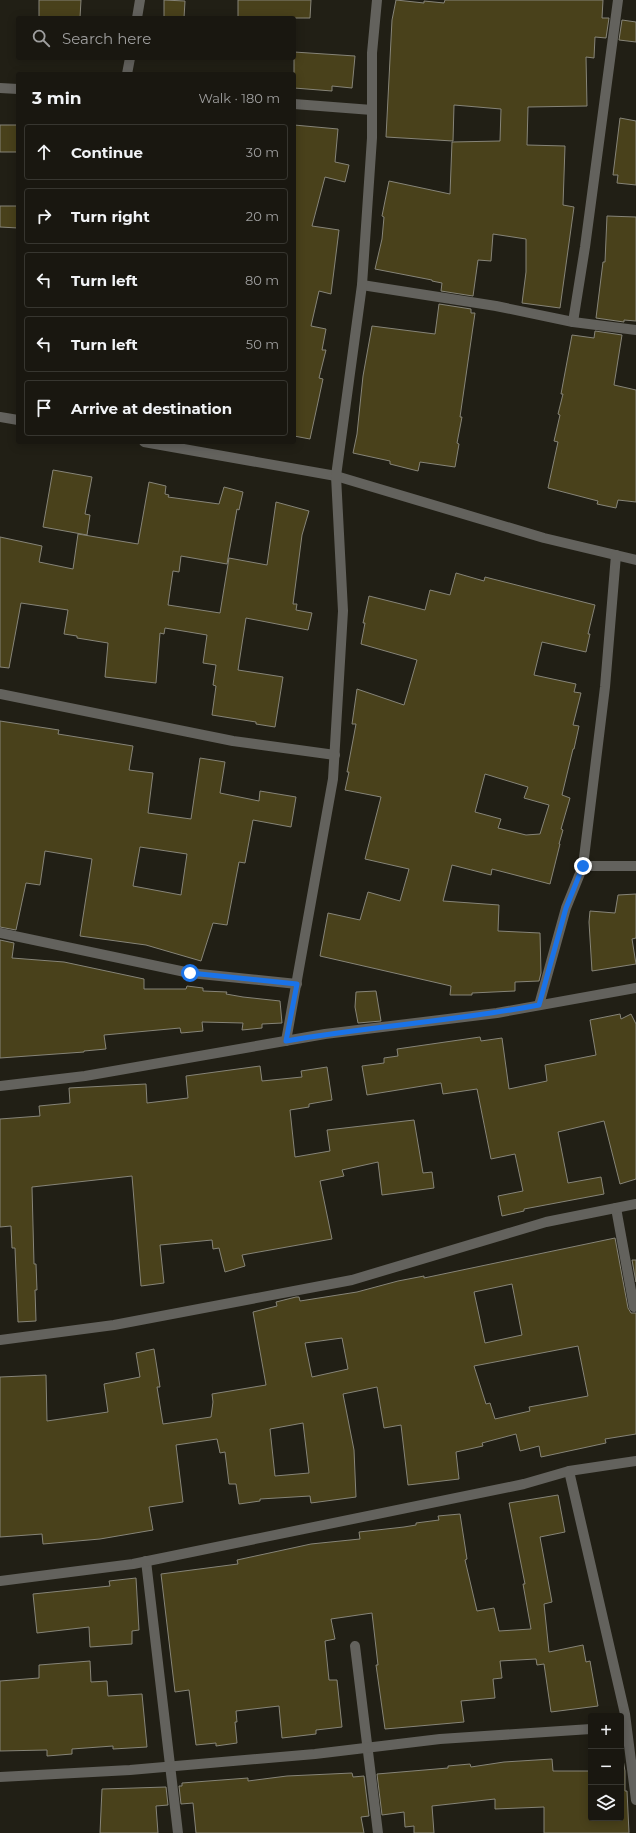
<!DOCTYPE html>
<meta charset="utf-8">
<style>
:root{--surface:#191710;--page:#26241e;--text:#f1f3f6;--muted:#9f9f9f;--line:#373630}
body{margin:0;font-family:Montserrat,sans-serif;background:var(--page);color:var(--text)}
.controls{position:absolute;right:12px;bottom:12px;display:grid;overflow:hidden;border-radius:4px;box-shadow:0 2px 10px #0003}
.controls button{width:36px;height:36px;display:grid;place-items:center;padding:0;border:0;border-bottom:1px solid var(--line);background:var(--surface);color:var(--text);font:20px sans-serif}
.stop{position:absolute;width:12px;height:12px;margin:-9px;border:3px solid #1a73e8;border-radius:50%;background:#fff}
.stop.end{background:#1a73e8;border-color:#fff;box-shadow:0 1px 4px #0008}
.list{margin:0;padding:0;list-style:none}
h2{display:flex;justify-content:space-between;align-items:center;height:52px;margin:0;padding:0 16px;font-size:17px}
h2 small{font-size:13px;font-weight:400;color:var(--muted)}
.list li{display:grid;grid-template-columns:26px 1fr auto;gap:12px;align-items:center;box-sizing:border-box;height:56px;margin:0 8px 8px;padding:0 8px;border:1px solid var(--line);border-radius:4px}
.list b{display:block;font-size:15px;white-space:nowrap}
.list em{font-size:13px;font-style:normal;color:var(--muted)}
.icon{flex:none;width:22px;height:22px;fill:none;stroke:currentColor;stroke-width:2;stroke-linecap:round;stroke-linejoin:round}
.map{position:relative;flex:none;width:636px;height:1833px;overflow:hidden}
.search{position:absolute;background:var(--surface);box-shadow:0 2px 10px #0003;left:16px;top:16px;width:280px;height:44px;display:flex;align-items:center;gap:10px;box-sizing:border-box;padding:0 14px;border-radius:4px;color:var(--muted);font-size:15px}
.panel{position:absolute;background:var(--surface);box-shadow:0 2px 10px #0003;left:16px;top:72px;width:280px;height:372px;border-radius:4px}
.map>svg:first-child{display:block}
.building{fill:#49411b;stroke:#868478;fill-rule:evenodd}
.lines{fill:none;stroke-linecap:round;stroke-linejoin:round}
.street{stroke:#63625d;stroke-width:10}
.route{stroke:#1a73e8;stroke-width:5}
</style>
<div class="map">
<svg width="636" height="1833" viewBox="0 0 636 1833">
<rect width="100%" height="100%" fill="#211f15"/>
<g class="building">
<path d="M 39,0 L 81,0 L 80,18 L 39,18 Z"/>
<path d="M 164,0 L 185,1 L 184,18 L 164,18 Z"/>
<path d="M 238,0 L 311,0 L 310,18 L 238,18 Z"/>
<path d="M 396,0 L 424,3 L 424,1 L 444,3 L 445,0 L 603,0 L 602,18 L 609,18 L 606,38 L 595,37 L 594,58 L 586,57 L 587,106 L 528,107 L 527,145 L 565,146 L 563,205 L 574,207 L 560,308 L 522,303 L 526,272 L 526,239 L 493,234 L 491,261 L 478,260 L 473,296 L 441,291 L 442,283 L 432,281 L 432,280 L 375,269 L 382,239 L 384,217 L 382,216 L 389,181 L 450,194 L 452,142 L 500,141 L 501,109 L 454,105 L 453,141 L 386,137 L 392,20 Z"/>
<path d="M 622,20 L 636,22 L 636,42 L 619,40 Z"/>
<path d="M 294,52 L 355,56 L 352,88 L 332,86 L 332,91 L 294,88 Z"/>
<path d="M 620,118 L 636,121 L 636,185 L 617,183 L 618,175 L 613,175 Z"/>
<rect x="0" y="125" width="18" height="27"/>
<path d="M 294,125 L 338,129 L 335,162 L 349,165 L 345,182 L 325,177 L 312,226 L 339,230 L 331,294 L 319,291 L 311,326 L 326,329 L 322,350 L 326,350 L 319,378 L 323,379 L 310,439 L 294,436 Z"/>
<path d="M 0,206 L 18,206 L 18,228 L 0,227 Z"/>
<path d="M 607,216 L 636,217 L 636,321 L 624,320 L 624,322 L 596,318 L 603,262 L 605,262 Z"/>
<path d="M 439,304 L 471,309 L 471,313 L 475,313 L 460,417 L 462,417 L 457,443 L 459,444 L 455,467 L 420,462 L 418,471 L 390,464 L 390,461 L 353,453 L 357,434 L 363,376 L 372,326 L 435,334 Z"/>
<path d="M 595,331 L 622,335 L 614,385 L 636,390 L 636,502 L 618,500 L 616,508 L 597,504 L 598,501 L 548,488 L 558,442 L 554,441 L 560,415 L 558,414 L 563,394 L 561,394 L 572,335 L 594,338 Z"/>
<path d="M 53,470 L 92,477 L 85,514 L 90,515 L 87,535 L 43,527 Z"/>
<path d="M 149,482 L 166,486 L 165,494 L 169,495 L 168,497 L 219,504 L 224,487 L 243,492 L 239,510 L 237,509 L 227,564 L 181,556 L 179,572 L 173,571 L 168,605 L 220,613 L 229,558 L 267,565 L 276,502 L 309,511 L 302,535 L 293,604 L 297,604 L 296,610 L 312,613 L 308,630 L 246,618 L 238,670 L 283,677 L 275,727 L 256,724 L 256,722 L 212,715 L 216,686 L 213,685 L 216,665 L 203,663 L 207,635 L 165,628 L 164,634 L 160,633 L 156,683 L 105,677 L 108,643 L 77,638 L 77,636 L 64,634 L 68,610 L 21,603 L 9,668 L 0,667 L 0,537 L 42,546 L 39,562 L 73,569 L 78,534 L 138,544 Z"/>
<path d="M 456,573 L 484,581 L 485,577 L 595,605 L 588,634 L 590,634 L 586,652 L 542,642 L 534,675 L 576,684 L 574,692 L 581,693 L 573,725 L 579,726 L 574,749 L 573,749 L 562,795 L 570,798 L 561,829 L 563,830 L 559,844 L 560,844 L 550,884 L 492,869 L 491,875 L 452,865 L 443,901 L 499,905 L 498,931 L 540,933 L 541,973 L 539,981 L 515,982 L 515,991 L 472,993 L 472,995 L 450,995 L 451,986 L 320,956 L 328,913 L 360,920 L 368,892 L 400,901 L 409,869 L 365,859 L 381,797 L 345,790 L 349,772 L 347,772 L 356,724 L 352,724 L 357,689 L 404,705 L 417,660 L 361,644 L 365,623 L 363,623 L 369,596 L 425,610 L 430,590 L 450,595 ZM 485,774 L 528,787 L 524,798 L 549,805 L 540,834 L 526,835 L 498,828 L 501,819 L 475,812 Z"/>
<path d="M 0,721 L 59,730 L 58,734 L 133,746 L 129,770 L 153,773 L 148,813 L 191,819 L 200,758 L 225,762 L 220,793 L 259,801 L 260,791 L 296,797 L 291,827 L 253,820 L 245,863 L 239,862 L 227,925 L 213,923 L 201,961 L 146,945 L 80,936 L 92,859 L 45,851 L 40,885 L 26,883 L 16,930 L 0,927 ZM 140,847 L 187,854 L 181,895 L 133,886 Z"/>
<path d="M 636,894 L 636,938 L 632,939 L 636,964 L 592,971 L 589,922 L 590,911 L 615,913 L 618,895 Z"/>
<path d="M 0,940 L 14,943 L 12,958 L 64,962 L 144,979 L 144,989 L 186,989 L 187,986 L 203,988 L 203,991 L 227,992 L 226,994 L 243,997 L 280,1001 L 282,1023 L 262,1024 L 262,1028 L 242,1030 L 243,1023 L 202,1022 L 203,1031 L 181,1033 L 180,1028 L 104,1035 L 106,1049 L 84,1051 L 84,1052 L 0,1058 Z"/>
<path d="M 376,991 L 381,1021 L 358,1023 L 355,1007 L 356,992 Z"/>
<path d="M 620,1014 L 621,1019 L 631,1014 L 636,1024 L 636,1179 L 620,1184 L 604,1121 L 558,1132 L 568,1183 L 601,1177 L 604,1194 L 524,1209 L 524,1211 L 502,1216 L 498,1196 L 523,1191 L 515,1154 L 491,1159 L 477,1089 L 443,1094 L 441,1083 L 367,1095 L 362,1066 L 384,1063 L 384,1058 L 398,1056 L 397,1049 L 480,1037 L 481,1041 L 502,1038 L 509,1089 L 547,1081 L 545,1065 L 596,1055 L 590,1020 Z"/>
<path d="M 260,1066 L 262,1081 L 302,1077 L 301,1071 L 327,1067 L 332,1100 L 309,1104 L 309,1107 L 290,1110 L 295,1157 L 330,1151 L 327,1130 L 414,1120 L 423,1173 L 432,1172 L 434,1188 L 382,1195 L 378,1162 L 342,1170 L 344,1176 L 320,1181 L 332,1239 L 242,1255 L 245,1266 L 225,1272 L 219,1248 L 213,1249 L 212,1240 L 160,1245 L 164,1283 L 141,1286 L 132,1176 L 32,1187 L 34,1264 L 36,1264 L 37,1290 L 35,1290 L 36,1321 L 18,1322 L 15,1248 L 12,1248 L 11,1226 L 0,1227 L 0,1119 L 40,1116 L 39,1106 L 70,1103 L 69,1088 L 146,1084 L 147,1103 L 188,1098 L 186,1076 Z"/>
<path d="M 615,1238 L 628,1308 L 631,1313 L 636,1313 L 636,1434 L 605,1439 L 606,1443 L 541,1457 L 539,1446 L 520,1451 L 516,1434 L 482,1443 L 483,1446 L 456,1452 L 459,1479 L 408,1485 L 401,1425 L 384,1428 L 377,1387 L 343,1394 L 354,1450 L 356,1497 L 311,1503 L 310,1496 L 260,1499 L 260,1501 L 239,1504 L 236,1484 L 229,1484 L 225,1452 L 220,1453 L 217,1439 L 176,1445 L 183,1502 L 149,1507 L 153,1530 L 100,1539 L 43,1544 L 42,1534 L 0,1537 L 0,1377 L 46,1375 L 47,1421 L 108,1412 L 104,1384 L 140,1377 L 136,1353 L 154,1349 L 160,1387 L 157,1387 L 163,1424 L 211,1417 L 213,1402 L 212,1394 L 266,1385 L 253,1312 L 277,1306 L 276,1302 L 296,1297 L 299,1297 L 300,1301 L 357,1292 L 398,1281 L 424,1276 L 424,1278 ZM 512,1284 L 522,1335 L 485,1343 L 474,1292 ZM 342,1338 L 348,1369 L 312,1377 L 305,1343 ZM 578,1346 L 588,1396 L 529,1407 L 530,1411 L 495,1419 L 490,1403 L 486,1404 L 474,1366 ZM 303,1423 L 309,1473 L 275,1476 L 270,1429 Z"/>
<path d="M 632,1260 L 636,1260 L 636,1282 Z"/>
<path d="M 558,1495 L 565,1532 L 540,1537 L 552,1602 L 544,1604 L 549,1652 L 583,1645 L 586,1662 L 590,1661 L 598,1706 L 551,1712 L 544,1664 L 537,1665 L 536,1659 L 500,1661 L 502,1678 L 493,1679 L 495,1698 L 461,1701 L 464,1722 L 385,1729 L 376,1665 L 378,1665 L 372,1613 L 331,1619 L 335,1639 L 325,1641 L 329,1680 L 337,1680 L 342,1727 L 316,1730 L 316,1734 L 282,1738 L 279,1706 L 236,1711 L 237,1722 L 235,1722 L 237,1743 L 216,1746 L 216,1743 L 196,1745 L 189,1690 L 175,1692 L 161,1574 L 238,1564 L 237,1560 L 311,1544 L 360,1539 L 359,1532 L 404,1527 L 416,1525 L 416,1523 L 439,1520 L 438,1516 L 460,1514 L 467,1559 L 465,1560 L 477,1611 L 494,1608 L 499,1631 L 531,1629 L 523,1584 L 525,1584 L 509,1503 Z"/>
<path d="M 136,1578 L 139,1630 L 132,1631 L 132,1644 L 90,1647 L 89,1627 L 37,1633 L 33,1594 L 110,1586 L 109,1581 Z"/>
<path d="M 90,1661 L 91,1682 L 107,1681 L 108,1696 L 142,1694 L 147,1747 L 113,1749 L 113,1746 L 72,1749 L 72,1754 L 47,1756 L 47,1750 L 0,1751 L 0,1681 L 39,1678 L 39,1665 Z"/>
<path d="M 621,1748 L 625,1771 L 625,1791 L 627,1791 L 629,1833 L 544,1833 L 544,1807 L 495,1809 L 495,1799 L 432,1806 L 434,1833 L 414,1833 L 414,1826 L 405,1827 L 404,1812 L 382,1815 L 377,1774 L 448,1768 L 448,1766 L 470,1764 L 471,1767 L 504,1762 L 552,1759 L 553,1771 L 591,1771 L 589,1751 L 591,1751 L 591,1818 L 621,1818 Z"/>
<path d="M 352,1773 L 353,1777 L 364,1776 L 369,1816 L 361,1817 L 364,1833 L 196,1833 L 193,1803 L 181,1804 L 179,1786 L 182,1786 L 182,1783 L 248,1778 L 248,1781 L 287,1776 Z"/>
<path d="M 166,1787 L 168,1805 L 156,1806 L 158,1833 L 100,1833 L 102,1789 Z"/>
</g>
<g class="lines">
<g class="street">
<path d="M 137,18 L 140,0"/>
<path d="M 127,74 L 130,58"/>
<path d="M 0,88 L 18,89"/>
<path d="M 294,104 L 372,110"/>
<path d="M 362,285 L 496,306 L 573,322 L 636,330"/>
<path d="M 573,322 L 585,247 L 618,0"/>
<path d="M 0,417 L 18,420"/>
<path d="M 144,442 L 336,476 L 544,538 L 636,560"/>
<path d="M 0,694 L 233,741 L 335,755"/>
<path d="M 583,866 L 636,866"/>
<path d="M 0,933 L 190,973 L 297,984"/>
<path d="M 539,1005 L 566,908 L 583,866 L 605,687 L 616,555"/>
<path d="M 286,1041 L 333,779 L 343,611 L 336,476 L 362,285 L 372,138 L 372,53 L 377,0"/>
<path d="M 0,1086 L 85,1076 L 325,1034 L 497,1013 L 636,988"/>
<path d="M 616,1208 L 634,1307"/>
<path d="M 0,1340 L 114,1325 L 352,1280 L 546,1222 L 636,1204"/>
<path d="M 569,1471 L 625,1714 L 636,1800"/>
<path d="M 146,1561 L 178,1833"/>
<path d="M 0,1581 L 133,1564 L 524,1484 L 569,1471 L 636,1461"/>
<path d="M 355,1646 L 378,1833"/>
<path d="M 0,1777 L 130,1770 L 315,1754 L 440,1739 L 591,1729"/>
</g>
</g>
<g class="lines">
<path class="route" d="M 190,973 L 297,984 L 286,1041 C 370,1026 456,1021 539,1005 L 566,908 L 583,866"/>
</g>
</svg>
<div class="controls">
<button>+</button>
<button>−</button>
<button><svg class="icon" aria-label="layers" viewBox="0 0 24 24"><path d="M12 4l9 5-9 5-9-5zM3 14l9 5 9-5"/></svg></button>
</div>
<div class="stop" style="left:190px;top:973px"></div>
<div class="stop end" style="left:583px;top:866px"></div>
<div class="search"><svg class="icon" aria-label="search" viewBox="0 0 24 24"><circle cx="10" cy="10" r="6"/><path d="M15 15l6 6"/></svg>Search here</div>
<section class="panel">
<h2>3 min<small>Walk · 180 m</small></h2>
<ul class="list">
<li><svg class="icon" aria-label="ahead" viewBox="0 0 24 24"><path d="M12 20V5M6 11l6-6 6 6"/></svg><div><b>Continue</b></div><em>30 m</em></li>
<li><svg class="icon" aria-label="right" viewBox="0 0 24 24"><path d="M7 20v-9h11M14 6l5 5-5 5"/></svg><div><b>Turn right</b></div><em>20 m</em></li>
<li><svg class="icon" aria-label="left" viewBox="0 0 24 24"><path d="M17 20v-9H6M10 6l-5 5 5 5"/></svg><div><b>Turn left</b></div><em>80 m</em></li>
<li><svg class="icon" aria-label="left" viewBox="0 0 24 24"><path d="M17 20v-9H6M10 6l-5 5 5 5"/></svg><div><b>Turn left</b></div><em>50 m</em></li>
<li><svg class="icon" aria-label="arrive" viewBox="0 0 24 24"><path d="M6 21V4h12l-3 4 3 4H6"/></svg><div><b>Arrive at destination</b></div></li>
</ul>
</section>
</div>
